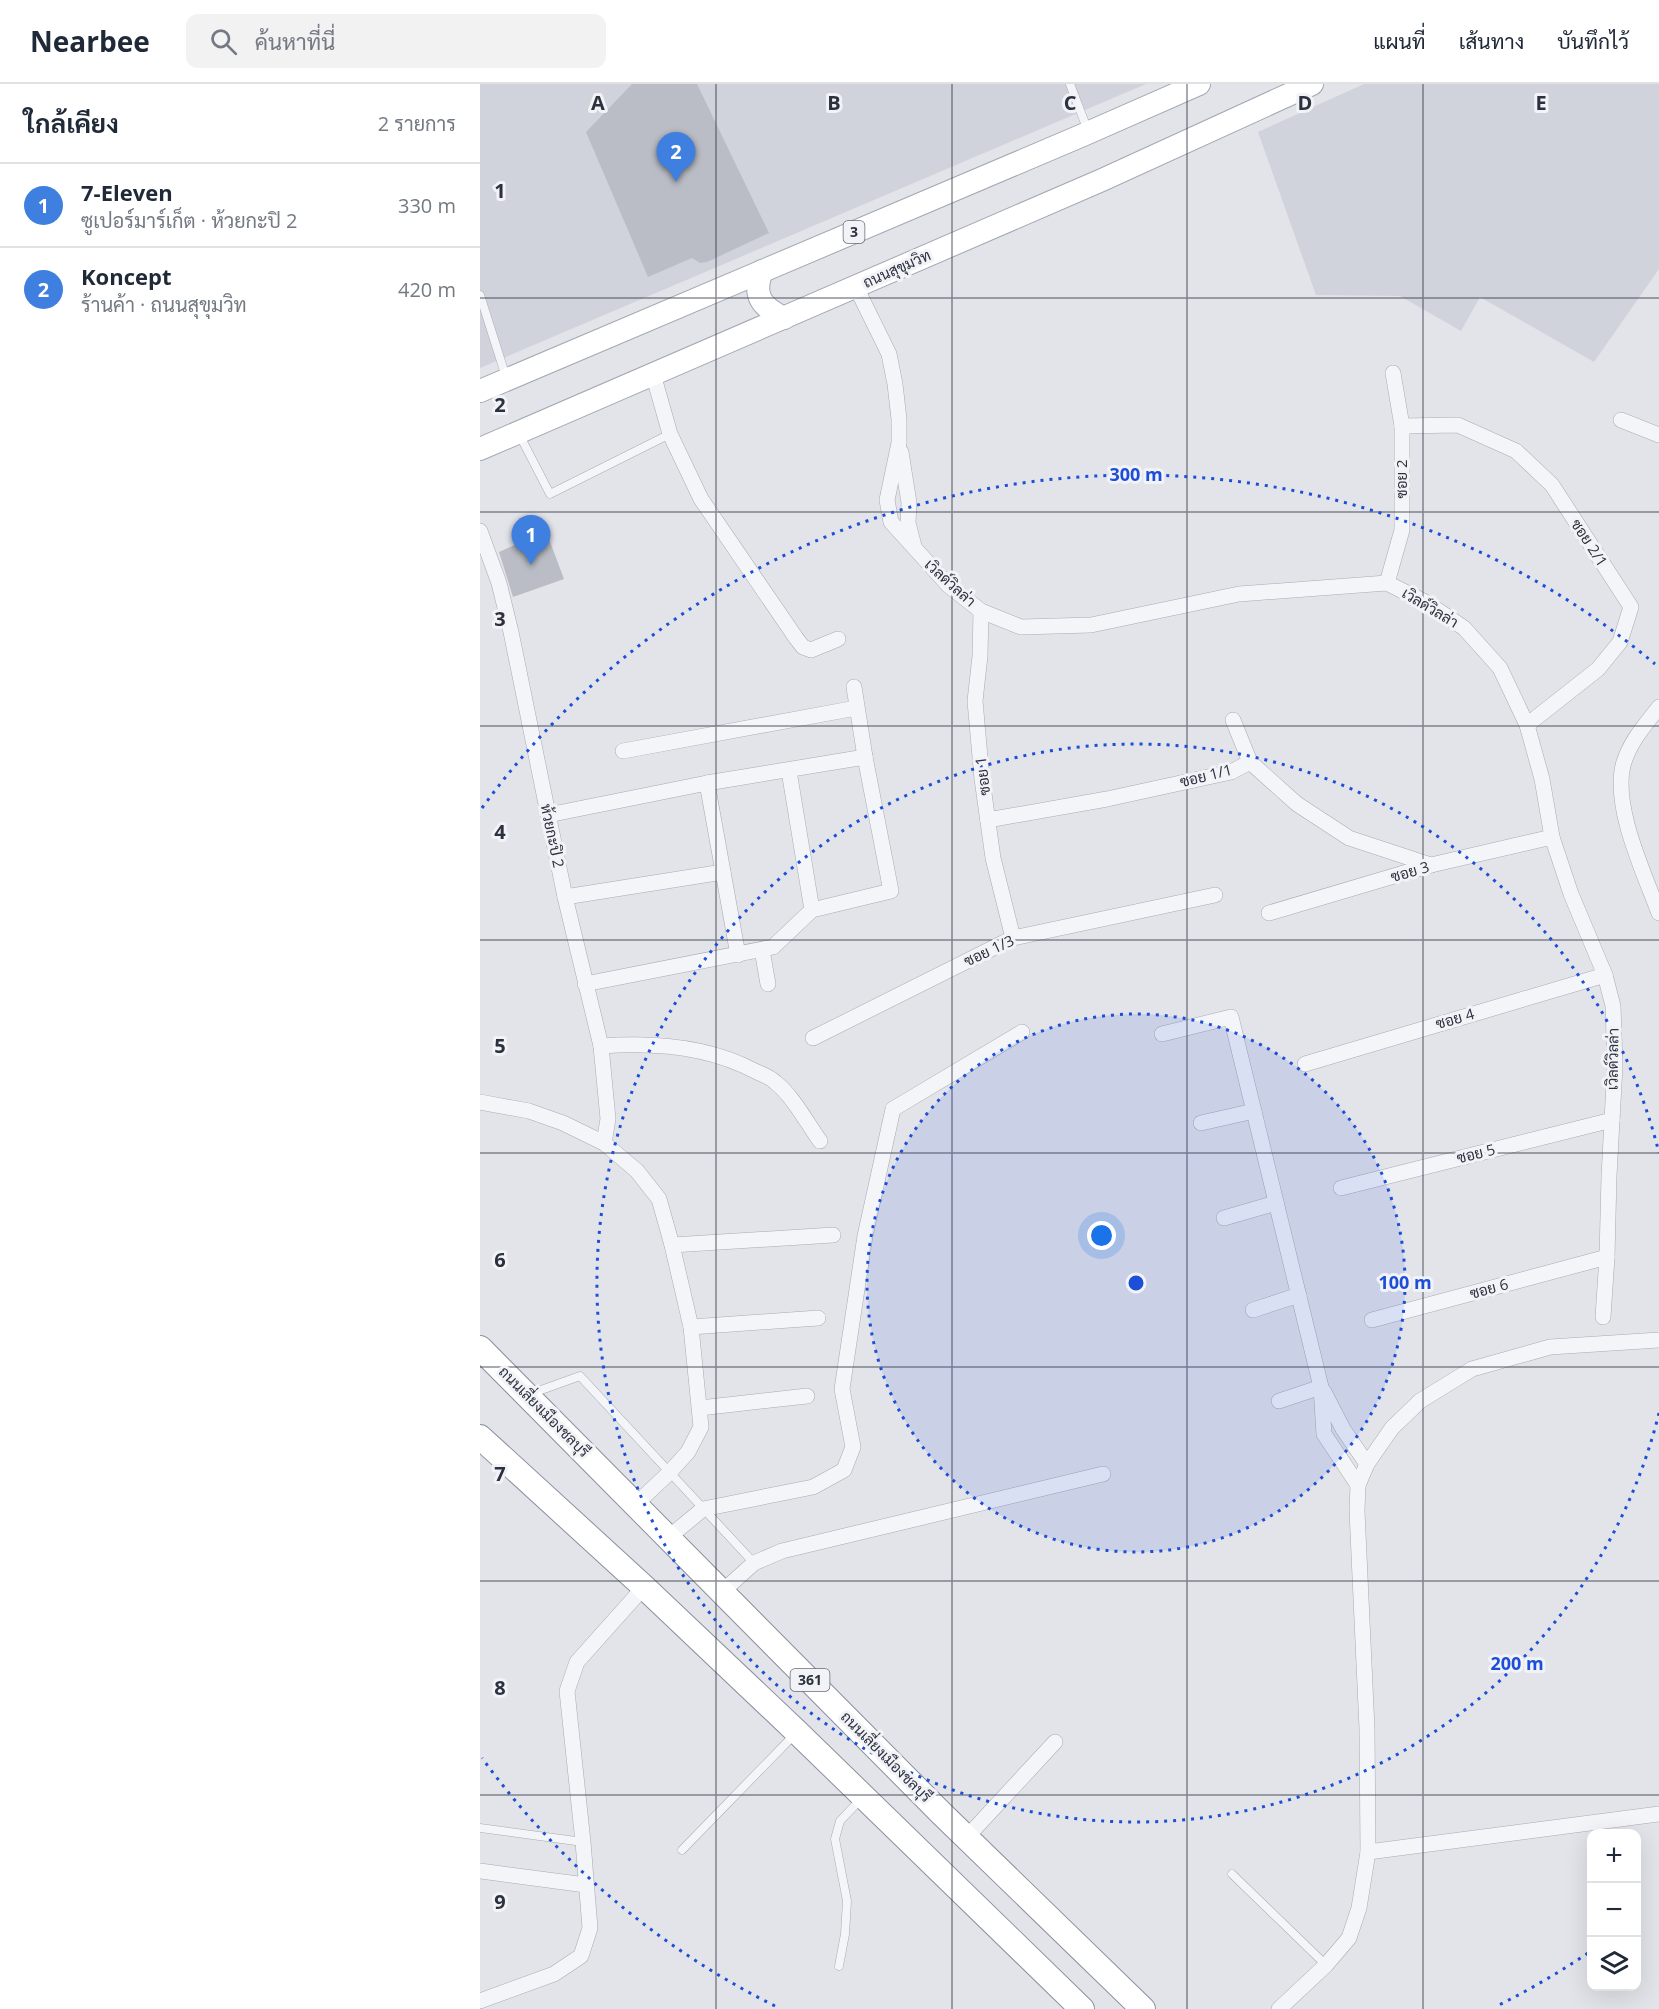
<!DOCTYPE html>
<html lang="th">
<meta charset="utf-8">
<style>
:root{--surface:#fff;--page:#f2f2f3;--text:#1f2937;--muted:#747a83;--line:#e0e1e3;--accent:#c05558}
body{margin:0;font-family:"Open Sans",Sarabun,sans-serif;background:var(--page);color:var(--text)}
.controls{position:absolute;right:18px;bottom:18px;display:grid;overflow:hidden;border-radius:12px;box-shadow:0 6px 24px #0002}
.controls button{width:54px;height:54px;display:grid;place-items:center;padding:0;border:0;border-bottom:2px solid var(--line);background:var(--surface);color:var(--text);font:30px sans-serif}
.you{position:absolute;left:622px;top:1152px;width:21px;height:21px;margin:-15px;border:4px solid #fff;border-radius:50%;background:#1a73e8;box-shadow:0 0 0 9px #1a73e833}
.badge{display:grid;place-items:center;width:39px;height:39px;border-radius:50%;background:var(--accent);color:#fff;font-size:20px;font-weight:700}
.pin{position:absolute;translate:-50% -50px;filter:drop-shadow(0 2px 3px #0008)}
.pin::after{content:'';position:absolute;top:32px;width:21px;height:18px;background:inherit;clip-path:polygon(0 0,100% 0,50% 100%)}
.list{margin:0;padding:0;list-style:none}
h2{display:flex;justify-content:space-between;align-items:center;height:78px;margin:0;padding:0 24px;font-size:26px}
h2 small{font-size:20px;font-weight:400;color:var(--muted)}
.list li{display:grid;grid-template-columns:39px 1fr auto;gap:18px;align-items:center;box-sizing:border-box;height:84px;padding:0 24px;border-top:2px solid var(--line)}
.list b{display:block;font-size:22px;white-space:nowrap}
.list p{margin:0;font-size:20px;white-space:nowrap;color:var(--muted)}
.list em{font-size:20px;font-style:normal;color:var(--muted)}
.icon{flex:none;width:33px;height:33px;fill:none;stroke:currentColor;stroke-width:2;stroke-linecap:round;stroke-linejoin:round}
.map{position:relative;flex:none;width:1179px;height:1925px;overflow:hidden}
header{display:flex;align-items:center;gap:36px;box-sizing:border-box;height:84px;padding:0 30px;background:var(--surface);border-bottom:2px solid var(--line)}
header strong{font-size:28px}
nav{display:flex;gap:33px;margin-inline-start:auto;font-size:21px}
.search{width:420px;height:54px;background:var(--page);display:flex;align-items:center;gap:15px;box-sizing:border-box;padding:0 21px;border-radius:12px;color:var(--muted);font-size:22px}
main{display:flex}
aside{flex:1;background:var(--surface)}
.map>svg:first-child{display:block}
.built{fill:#d0d3db}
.building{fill:#babdc5}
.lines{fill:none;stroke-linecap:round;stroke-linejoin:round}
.service-casing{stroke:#a8abb3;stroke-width:9}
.minor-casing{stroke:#a8abb3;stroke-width:16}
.primary-casing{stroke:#a3a7b3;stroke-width:24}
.trunk-casing{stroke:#8b909e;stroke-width:26}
.service{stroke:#f4f5f8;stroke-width:8}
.minor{stroke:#f4f5f8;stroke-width:15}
.primary{stroke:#fff;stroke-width:22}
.trunk{stroke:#fff;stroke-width:24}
.grid{fill:none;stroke:#2c313f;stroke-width:1.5;stroke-opacity:0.55}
.ring{fill:none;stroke:#1d4ed8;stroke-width:3;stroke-dasharray:3 6}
.labels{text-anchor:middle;stroke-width:6;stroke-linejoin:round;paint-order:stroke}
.shield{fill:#f2f3f7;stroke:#676b76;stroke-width:1.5}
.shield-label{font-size:14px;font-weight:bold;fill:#2c313f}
.street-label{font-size:15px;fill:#2c313f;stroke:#f2f3f7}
.grid-label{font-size:20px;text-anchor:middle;font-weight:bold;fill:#2c313f;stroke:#f2f3f7;stroke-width:6;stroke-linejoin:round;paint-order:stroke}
.centre{fill:#1d4ed8;stroke:#f2f3f7;stroke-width:3}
.ring-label{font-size:18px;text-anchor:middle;font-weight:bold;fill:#1d4ed8;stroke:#f2f3f7;stroke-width:6;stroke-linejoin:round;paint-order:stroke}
</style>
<header>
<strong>Nearbee</strong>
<div class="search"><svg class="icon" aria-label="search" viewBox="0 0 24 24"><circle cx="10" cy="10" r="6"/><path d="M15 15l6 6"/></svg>ค้นหาที่นี่</div>
<nav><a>แผนที่</a><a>เส้นทาง</a><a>บันทึกไว้</a></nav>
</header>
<main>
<aside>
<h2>ใกล้เคียง<small>2 รายการ</small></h2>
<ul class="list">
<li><span class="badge" style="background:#3f7fe0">1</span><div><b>7-Eleven</b><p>ซูเปอร์มาร์เก็ต · ห้วยกะปิ 2</p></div><em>330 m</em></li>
<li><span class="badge" style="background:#3f7fe0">2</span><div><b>Koncept</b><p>ร้านค้า · ถนนสุขุมวิท</p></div><em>420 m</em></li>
</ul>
</aside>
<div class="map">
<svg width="1179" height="1925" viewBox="0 0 1179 1925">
<rect width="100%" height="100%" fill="#e2e4e9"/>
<g class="built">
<path d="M 0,0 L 666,0 L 0,284 Z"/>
<path d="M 884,0 L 1179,0 L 1179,185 L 1114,278 L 1000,213 L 981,247 L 920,212 L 836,211 L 778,48 Z"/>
</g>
<g class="building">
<path d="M 152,0 L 217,0 L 289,149 L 227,178 L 220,179 L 212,174 L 168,193 L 106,48 Z"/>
<path d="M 66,447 L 84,495 L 33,513 L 19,468 Z"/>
</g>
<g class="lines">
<g class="service-casing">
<g id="service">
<path d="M 590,0 L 608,47"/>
<path d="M 0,211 L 26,293"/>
<path d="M 39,350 L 70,410 L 190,350"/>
<path d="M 50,1310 L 100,1292 L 274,1479"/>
<path d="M 0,1744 L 103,1758"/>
<path d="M 202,1766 L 316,1649"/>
<path d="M 752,1790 L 846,1881"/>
<path d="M 359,1882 L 365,1850 L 367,1817 L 355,1755 L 360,1737 L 382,1714"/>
</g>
</g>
<g class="minor-casing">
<g id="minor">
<path d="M 376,203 L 409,270 L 415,300 L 419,335 L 419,359 L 407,416 L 411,438 L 468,501 L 501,527 L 541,543 L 611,541 L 759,510 L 907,499 L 947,519 L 984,544 L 1020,584 L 1047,641 L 1062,695 L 1072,753 L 1091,810 L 1125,891 L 1133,922 L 1135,981 L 1129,1092 L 1127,1173 L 1123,1233"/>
<path d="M 173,290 L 190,350 L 221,415 L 316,554 L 323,563 L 331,566 L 358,555"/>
<path d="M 1141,336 L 1179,351"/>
<path d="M 922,342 L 978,341 L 1036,367 L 1072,401 L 1151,523 L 1140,558 L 1118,585 L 1047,641"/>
<path d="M 421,368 L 429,419 L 428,439 L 434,462"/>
<path d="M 0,447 L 19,499 L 31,548 L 85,813 L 121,962 L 128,1035 L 124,1059"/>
<path d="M 907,499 L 922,446 L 922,342 L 913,289"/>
<path d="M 501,527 L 500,572 L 495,617 L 502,695 L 513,774 L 533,854"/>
<path d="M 374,603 L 385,673"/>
<path d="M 1179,623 C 1166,640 1151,656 1144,678 C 1131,720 1164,789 1179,829"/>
<path d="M 753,636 L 770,678"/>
<path d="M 143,667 L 376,624"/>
<path d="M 309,687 L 332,826"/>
<path d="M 227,699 L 258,871"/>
<path d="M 68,731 L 227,699 L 385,673 L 411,807 L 332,826 L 293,863 L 105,900"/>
<path d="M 508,736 L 627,715 L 751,688 L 770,678 L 817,720 L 869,754 L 951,781"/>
<path d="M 85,813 L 243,788"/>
<path d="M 789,829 L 951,781 L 1072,753"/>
<path d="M 282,866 L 288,900"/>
<path d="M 682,950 L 751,933 L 841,1303 L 844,1350 L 878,1401"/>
<path d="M 333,954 L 533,854 L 735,811"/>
<path d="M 121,962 C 172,958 228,962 275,987 C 281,990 290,993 295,998 C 313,1012 327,1039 340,1057"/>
<path d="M 825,980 L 1125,891"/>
<path d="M 0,1018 L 49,1027 L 83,1039 L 124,1059 L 157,1087 L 179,1115 L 192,1161 L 211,1243 L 221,1343 L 208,1368 L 189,1389 L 156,1420"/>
<path d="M 721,1039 L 774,1027"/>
<path d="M 861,1104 L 1132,1036"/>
<path d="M 744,1134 L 796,1119"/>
<path d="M 192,1161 L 353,1151"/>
<path d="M 773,1226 L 819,1211"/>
<path d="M 892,1236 L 1127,1173"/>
<path d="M 211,1243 L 338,1234"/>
<path d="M 844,1308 L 863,1345 L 887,1380"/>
<path d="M 799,1317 L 841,1303"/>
<path d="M 220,1324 L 327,1312"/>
<path d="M 189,1453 L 223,1425 L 333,1403 L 364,1386 L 373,1363 L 362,1305 L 385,1152 L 413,1025 L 542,948"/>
<path d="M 243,1507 L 274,1479 L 302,1467 L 623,1390"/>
<path d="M 487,1753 L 575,1658"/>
<path d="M 888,1768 L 1179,1730"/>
<path d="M 0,1787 L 106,1801"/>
<path d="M 0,1917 L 74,1890 L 101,1872 L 110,1844 L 103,1758 L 87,1607 L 97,1578 L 164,1503"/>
<path d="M 799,1925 L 846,1881 L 869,1854 L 879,1824 L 888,1768 L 887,1645 L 877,1427 L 878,1401 L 887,1380 L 912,1344 L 940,1317 L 992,1285 L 1070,1263 L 1179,1256"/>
</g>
</g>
<g class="primary-casing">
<g id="primary">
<path d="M 282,187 C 272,212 282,223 304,234"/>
<path d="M 0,307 L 603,51 L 719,0"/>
<path d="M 0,365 L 622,96 L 832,0"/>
</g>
</g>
<g class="trunk-casing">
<g id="trunk">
<path d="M 0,1264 L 461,1729 L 663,1925"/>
<path d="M 0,1353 L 164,1503 L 317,1648 L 602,1925"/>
</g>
</g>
<use href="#service" class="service"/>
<use href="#minor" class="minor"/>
<use href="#primary" class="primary"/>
<use href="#trunk" class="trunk"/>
</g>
<path class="grid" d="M 236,0 L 236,1925M 472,0 L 472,1925M 707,0 L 707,1925M 943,0 L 943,1925M 0,214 L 1179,214M 0,428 L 1179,428M 0,642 L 1179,642M 0,856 L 1179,856M 0,1069 L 1179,1069M 0,1283 L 1179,1283M 0,1497 L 1179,1497M 0,1711 L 1179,1711"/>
<circle cx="656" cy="1199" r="269" fill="#1d4ed8" fill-opacity=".12"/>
<g class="ring">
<circle cx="656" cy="1199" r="269"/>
<path d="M1179 1329A539 539 0 1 1 1179 1069"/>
<path d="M1108 1869A808 808 0 0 1 1017 1922M295 1922A808 808 0 0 1 2 1674M2 724A808 808 0 0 1 1175 580"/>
</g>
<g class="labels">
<g class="shield">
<rect x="363.5" y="137" width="21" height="22" rx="4.5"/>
<rect x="310.5" y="1585" width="39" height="22" rx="4.5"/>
</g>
<g class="shield-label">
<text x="374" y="153">3</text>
<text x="330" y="1601">361</text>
</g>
<g class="street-label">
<text transform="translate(417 185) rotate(-24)" y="5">ถนนสุขุมวิท</text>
<text transform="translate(922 395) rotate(-90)" y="5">ซอย 2</text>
<text transform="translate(1109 459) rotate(57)" y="5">ซอย 2/1</text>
<text transform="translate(470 499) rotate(42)" y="5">เวิลด์วิลล่า</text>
<text transform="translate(950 524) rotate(31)" y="5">เวิลด์วิลล่า</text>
<text transform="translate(503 692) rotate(-97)" y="5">ซอย 1</text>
<text transform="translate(726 692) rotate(-14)" y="5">ซอย 1/1</text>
<text transform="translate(72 752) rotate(78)" y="5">ห้วยกะปิ 2</text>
<text transform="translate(930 788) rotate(-16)" y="5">ซอย 3</text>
<text transform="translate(509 867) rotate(-25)" y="5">ซอย 1/3</text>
<text transform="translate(975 935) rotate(-16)" y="5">ซอย 4</text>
<text transform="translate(1133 975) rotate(-89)" y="5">เวิลด์วิลล่า</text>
<text transform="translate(996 1070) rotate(-14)" y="5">ซอย 5</text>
<text transform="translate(1009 1205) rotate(-15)" y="5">ซอย 6</text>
<text transform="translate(64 1328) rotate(45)" y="5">ถนนเลี่ยงเมืองชลบุรี</text>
<text transform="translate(406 1673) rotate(45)" y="5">ถนนเลี่ยงเมืองชลบุรี</text>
</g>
</g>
<g class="grid-label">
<text x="118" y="26">A</text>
<text x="354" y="26">B</text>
<text x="590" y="26">C</text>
<text x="825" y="26">D</text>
<text x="1061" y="26">E</text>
<text x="20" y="114">1</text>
<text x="20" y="328">2</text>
<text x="20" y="542">3</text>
<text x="20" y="755">4</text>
<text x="20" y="969">5</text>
<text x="20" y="1183">6</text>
<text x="20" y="1397">7</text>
<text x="20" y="1611">8</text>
<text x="20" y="1825">9</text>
</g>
<circle cx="656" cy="1199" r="9" class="centre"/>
<g class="ring-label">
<text x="656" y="397">300 m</text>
<text x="925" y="1205">100 m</text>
<text x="1037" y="1586">200 m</text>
</g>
</svg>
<div class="controls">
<button>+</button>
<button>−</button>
<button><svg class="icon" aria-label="layers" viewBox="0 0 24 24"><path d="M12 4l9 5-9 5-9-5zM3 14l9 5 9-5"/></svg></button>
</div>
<div class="you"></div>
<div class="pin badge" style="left:51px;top:481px;background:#3f7fe0">1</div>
<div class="pin badge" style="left:196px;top:98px;background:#3f7fe0">2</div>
</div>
</main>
